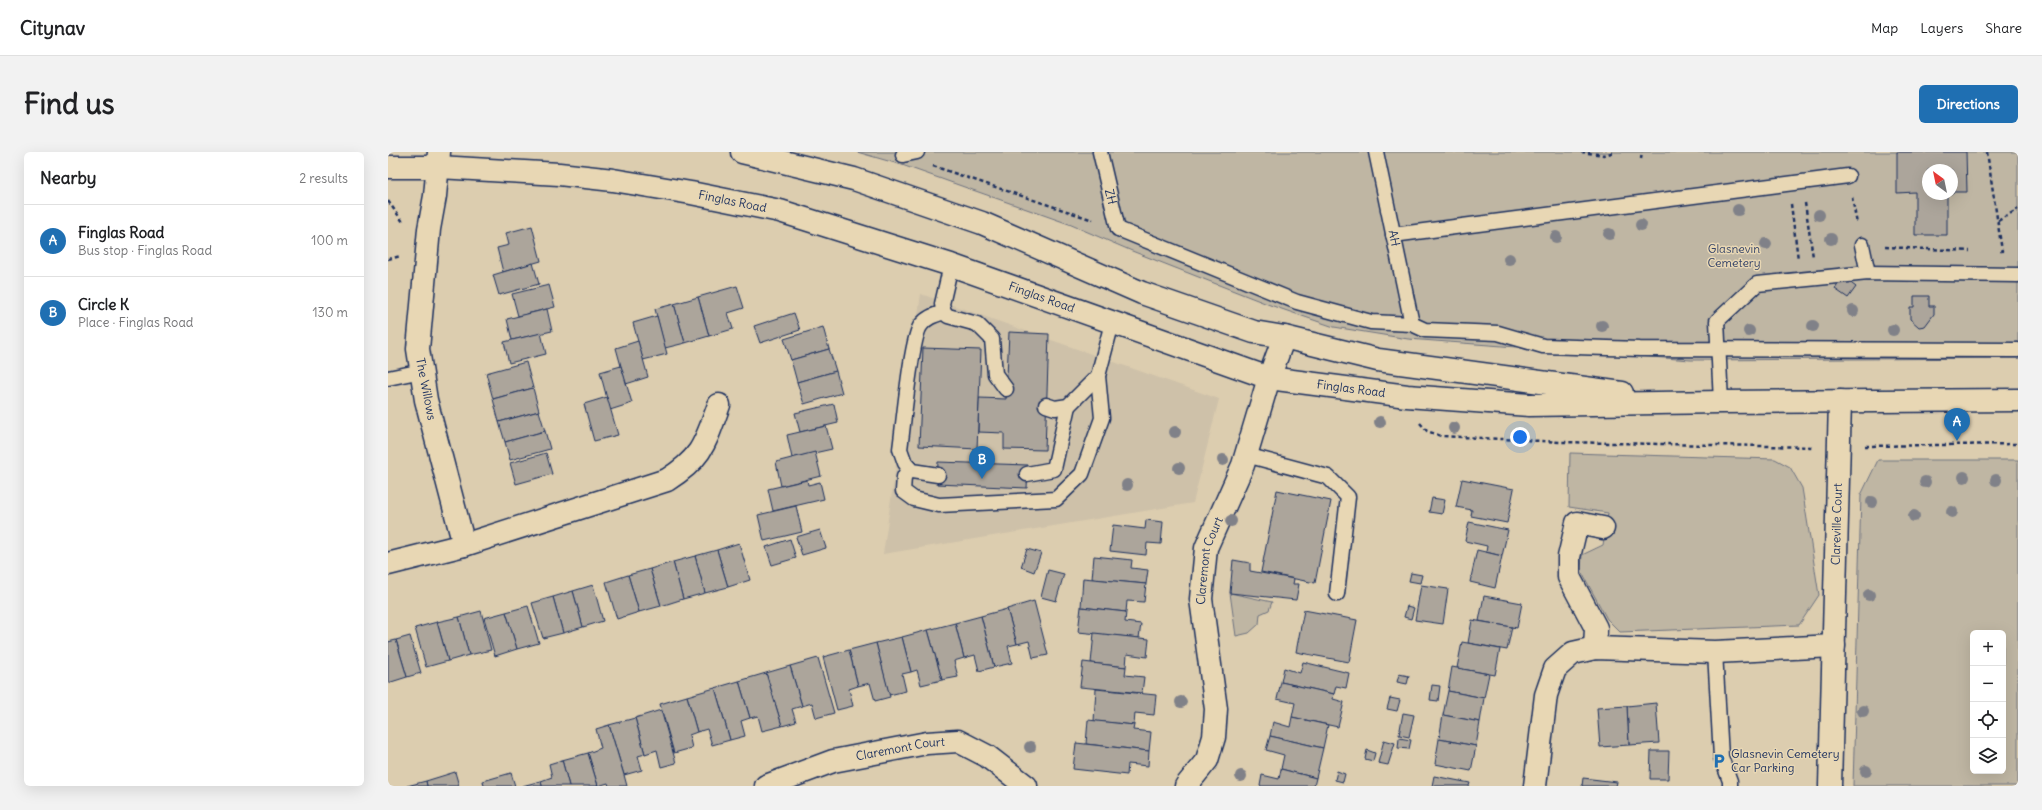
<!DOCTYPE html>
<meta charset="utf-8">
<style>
:root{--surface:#fff;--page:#f2f2f2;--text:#202124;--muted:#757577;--line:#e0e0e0;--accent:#1f6fb2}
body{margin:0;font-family:Delius,sans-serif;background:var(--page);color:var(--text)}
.controls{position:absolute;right:12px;bottom:12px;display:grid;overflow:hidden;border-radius:6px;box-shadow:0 4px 16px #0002}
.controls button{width:36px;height:36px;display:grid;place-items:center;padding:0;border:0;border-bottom:1px solid var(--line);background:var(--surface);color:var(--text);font:20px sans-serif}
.compass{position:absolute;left:1534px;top:12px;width:36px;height:36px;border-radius:50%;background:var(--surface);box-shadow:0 4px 16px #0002;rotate:327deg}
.you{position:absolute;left:1132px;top:285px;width:14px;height:14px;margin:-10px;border:3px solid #fff;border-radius:50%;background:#1a73e8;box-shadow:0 0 0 6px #1a73e833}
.badge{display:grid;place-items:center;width:26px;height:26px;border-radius:50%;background:var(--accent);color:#fff;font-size:13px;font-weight:700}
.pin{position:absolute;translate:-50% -33px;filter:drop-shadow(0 1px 2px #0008)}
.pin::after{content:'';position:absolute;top:21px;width:14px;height:12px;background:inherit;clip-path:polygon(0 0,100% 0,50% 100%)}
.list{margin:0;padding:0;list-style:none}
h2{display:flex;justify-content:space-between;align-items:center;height:52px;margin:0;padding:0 16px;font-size:17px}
h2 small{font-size:13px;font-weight:400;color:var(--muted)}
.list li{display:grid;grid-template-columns:26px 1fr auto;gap:12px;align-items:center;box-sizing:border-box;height:72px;padding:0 16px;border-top:1px solid var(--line)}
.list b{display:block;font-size:15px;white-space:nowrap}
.list p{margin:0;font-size:13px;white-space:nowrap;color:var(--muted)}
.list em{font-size:13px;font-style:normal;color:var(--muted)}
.icon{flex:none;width:22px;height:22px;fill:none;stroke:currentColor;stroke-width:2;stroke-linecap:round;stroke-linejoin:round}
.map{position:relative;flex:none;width:1630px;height:634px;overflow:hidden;border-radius:6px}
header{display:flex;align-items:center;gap:24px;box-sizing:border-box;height:56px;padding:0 20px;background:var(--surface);border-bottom:1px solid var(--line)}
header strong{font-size:19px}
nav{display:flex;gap:22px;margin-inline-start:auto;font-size:14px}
.intro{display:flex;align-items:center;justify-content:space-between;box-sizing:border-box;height:96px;padding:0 24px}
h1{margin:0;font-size:28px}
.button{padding:10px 18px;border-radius:6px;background:var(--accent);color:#fff;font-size:14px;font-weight:700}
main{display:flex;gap:24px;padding:0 24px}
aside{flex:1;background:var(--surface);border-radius:6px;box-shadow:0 4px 16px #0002}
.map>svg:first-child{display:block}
.built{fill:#cec1a9}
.green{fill:#bfb6a3;stroke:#6d7280;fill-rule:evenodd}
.building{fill:#aca59b;stroke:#1b2f5e}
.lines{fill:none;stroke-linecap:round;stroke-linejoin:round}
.service-casing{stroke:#1b2f5e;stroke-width:17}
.minor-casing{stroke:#1b2f5e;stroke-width:25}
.secondary-casing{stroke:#1b2f5e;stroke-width:25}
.path{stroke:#1b2f5e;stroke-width:2.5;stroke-dasharray:4 3;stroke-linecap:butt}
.service{stroke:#e8d7b4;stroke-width:14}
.minor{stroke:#e8d7b4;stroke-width:22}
.secondary{stroke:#e8d7b4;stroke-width:22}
.tree{fill:#808188}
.labels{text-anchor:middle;stroke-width:3;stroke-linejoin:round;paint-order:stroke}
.street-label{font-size:12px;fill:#1b2f5e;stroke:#e8d7b4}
.park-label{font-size:12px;fill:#344368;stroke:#e8d7b4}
.poi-label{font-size:12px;fill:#1b2f5e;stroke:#e8d7b4;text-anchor:start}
</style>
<header>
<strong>Citynav</strong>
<nav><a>Map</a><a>Layers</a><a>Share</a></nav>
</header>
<div class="intro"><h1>Find us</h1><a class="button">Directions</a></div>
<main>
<aside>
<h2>Nearby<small>2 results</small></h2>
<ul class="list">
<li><span class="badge">A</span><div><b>Finglas Road</b><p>Bus stop · Finglas Road</p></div><em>100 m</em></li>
<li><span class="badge">B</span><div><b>Circle K</b><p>Place · Finglas Road</p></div><em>130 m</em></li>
</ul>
</aside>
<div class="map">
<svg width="1630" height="634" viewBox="0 0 1630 634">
<rect width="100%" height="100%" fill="#dccdaf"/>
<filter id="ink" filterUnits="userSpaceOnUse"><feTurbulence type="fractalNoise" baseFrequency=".025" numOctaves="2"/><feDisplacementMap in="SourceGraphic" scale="8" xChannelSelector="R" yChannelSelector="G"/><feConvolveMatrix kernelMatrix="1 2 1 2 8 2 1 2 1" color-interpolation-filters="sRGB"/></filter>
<g filter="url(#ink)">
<path class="built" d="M 533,142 L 831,247 L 805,351 L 495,402 Z"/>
<g class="green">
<path d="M 469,0 L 1630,0 L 1630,206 L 1303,208 L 1020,187 L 946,175 L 882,153 L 744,99 L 681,72 L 514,13 ZM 1540,18 L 1564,18 L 1564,42 L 1540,42 Z"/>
<path d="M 1182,301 L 1387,307 L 1402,315 L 1414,336 L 1431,443 L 1411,473 L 1232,480 L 1219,467 L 1193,419 L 1194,403 L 1215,393 L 1220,361 L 1181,355 Z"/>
<path d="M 1490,308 L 1630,308 L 1630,634 L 1465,634 L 1473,343 ZM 1585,481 L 1615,481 L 1615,619 L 1585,619 Z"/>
<path d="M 842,441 L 884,450 L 881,458 L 872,462 L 871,472 L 861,481 L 848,484 Z"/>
</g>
<g class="building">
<path d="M 1509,0 L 1578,0 L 1579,40 L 1564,40 L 1564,18 L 1540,18 L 1540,42 L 1559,42 L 1559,83 L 1527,83 L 1527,40 L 1509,41 Z"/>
<path d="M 144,74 L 153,109 L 115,120 L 109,96 L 121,93 L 118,81 Z"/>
<path d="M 145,111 L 151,132 L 111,143 L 105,123 Z"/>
<path d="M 1455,125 L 1468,135 L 1460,146 L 1447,137 Z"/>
<path d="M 161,133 L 167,155 L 130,164 L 124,142 Z"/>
<path d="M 349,134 L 356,156 L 340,161 L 345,177 L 321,184 L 310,145 Z"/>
<path d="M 1526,144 L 1541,144 L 1541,154 L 1546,154 L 1546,162 L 1537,174 L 1531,175 L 1522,167 L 1522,155 L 1526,155 Z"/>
<path d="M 310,145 L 321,184 L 297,191 L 286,152 Z"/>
<path d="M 286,152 L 297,191 L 277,196 L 267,157 Z"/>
<path d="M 159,157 L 164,179 L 124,188 L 119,167 Z"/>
<path d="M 406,161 L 412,178 L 372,191 L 366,174 Z"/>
<path d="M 269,164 L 279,202 L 255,208 L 245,171 Z"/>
<path d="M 435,175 L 441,197 L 403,208 L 396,187 Z"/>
<path d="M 621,180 L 661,182 L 657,298 L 616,297 L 616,281 L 590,280 L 591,246 L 618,247 Z"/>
<path d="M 153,181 L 158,202 L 121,211 L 116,190 Z"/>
<path d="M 250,189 L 260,225 L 238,232 L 228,196 Z"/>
<path d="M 535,196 L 593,198 L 589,297 L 531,294 Z"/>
<path d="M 441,197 L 448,219 L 409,230 L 403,208 Z"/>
<path d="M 138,210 L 145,236 L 105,247 L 98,221 Z"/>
<path d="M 233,214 L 244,251 L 222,258 L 212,220 Z"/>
<path d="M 448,219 L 454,241 L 416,252 L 409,230 Z"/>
<path d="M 145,236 L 151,259 L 111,270 L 105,247 Z"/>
<path d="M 219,245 L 230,283 L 206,289 L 196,252 Z"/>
<path d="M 446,252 L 450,271 L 412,280 L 407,261 Z"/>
<path d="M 151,259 L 157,279 L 117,290 L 111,270 Z"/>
<path d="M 438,274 L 444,297 L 404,306 L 399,283 Z"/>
<path d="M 157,279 L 162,297 L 122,308 L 117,290 Z"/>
<path d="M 427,300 L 433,324 L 393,334 L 388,310 Z"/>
<path d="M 158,301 L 164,322 L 128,332 L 122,311 Z"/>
<path d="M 550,310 L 640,313 L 639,336 L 549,332 Z"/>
<path d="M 1074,327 L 1126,337 L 1119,371 L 1083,364 L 1084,358 L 1068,355 Z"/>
<path d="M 419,328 L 420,333 L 432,330 L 436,347 L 385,359 L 380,337 Z"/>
<path d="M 889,338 L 943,349 L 927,431 L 873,420 Z"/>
<path d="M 1044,346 L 1057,348 L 1054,362 L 1041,360 Z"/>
<path d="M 408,354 L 414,380 L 376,389 L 370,363 Z"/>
<path d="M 758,368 L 775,370 L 773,392 L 759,391 L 758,403 L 722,399 L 725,373 L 757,377 Z"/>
<path d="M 1081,370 L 1120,378 L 1114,404 L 1098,400 L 1099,394 L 1077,389 Z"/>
<path d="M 432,378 L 438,396 L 414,403 L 408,385 Z"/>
<path d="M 402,387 L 408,406 L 384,413 L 378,395 Z"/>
<path d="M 351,391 L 362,428 L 340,435 L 329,398 Z"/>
<path d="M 639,397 L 653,401 L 646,420 L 633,415 Z"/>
<path d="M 329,398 L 340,435 L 317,441 L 307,404 Z"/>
<path d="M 1089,398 L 1114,404 L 1107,436 L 1082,430 Z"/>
<path d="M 307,404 L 317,441 L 295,447 L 285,410 Z"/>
<path d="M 706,404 L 744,408 L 743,416 L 760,418 L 758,432 L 704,427 Z"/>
<path d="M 845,408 L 862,411 L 862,419 L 906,427 L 905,432 L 911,432 L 908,448 L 842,441 Z"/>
<path d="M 285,410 L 295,447 L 273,454 L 262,417 Z"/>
<path d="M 262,417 L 273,454 L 251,460 L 240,423 Z"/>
<path d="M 660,418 L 676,422 L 668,449 L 653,445 Z"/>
<path d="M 1023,421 L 1034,423 L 1032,431 L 1021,429 Z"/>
<path d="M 240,423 L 251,460 L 229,467 L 218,430 Z"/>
<path d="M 695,426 L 758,432 L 756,450 L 739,449 L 738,460 L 693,455 Z"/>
<path d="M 205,433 L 215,469 L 195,475 L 185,439 Z"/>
<path d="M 1033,433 L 1060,437 L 1055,472 L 1027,468 Z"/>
<path d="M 185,439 L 195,475 L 175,481 L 165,445 Z"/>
<path d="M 1096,444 L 1134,451 L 1129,476 L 1091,469 Z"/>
<path d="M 165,445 L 175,481 L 155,486 L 144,451 Z"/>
<path d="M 646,449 L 660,503 L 645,506 L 641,489 L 629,492 L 619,457 Z"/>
<path d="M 140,454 L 151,491 L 129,497 L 118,460 Z"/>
<path d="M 1019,454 L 1026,456 L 1023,467 L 1016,465 Z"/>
<path d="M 693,455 L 738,460 L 737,470 L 753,472 L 751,486 L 690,480 Z"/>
<path d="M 619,457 L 629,492 L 620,494 L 624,511 L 606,515 L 593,464 Z"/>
<path d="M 916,458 L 969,468 L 961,510 L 908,500 Z"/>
<path d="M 93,459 L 103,498 L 81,503 L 71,465 Z"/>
<path d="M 118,460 L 129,497 L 107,504 L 96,466 Z"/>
<path d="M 593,464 L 606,515 L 591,519 L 587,503 L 576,506 L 567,471 Z"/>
<path d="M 71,465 L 81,503 L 60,509 L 49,470 Z"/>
<path d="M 1084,468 L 1124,475 L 1119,498 L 1080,491 Z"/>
<path d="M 49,470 L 60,509 L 38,515 L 27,476 Z"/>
<path d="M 567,471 L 576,506 L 566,509 L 570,525 L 554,528 L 540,478 Z"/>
<path d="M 540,478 L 554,528 L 533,533 L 529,518 L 523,520 L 514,485 Z"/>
<path d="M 706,481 L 761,487 L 759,505 L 739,502 L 738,515 L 703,511 Z"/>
<path d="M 22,484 L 33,521 L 19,525 L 8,488 Z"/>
<path d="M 514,485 L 523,520 L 514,522 L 518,539 L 501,543 L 488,491 Z"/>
<path d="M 8,488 L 19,525 L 0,531 L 0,490 Z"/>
<path d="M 1074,490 L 1112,497 L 1107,523 L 1069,516 Z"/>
<path d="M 488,491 L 502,545 L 487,549 L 482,531 L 470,534 L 461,498 Z"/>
<path d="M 461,498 L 470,534 L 461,537 L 465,554 L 449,558 L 435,505 Z"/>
<path d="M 430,506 L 446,561 L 428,566 L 424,551 L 414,554 L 402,514 Z"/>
<path d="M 695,510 L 738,515 L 737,523 L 756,525 L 754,541 L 692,535 Z"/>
<path d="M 915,510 L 961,521 L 958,536 L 948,534 L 946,542 L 893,530 L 896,516 L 912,521 Z"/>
<path d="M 402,514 L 414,554 L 404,557 L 408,570 L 394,574 L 378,521 Z"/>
<path d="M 1064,515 L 1101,522 L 1096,546 L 1060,539 Z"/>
<path d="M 378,521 L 394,574 L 374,579 L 370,564 L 362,566 L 351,529 Z"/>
<path d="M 1011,522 L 1021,524 L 1019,532 L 1009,530 Z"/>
<path d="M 351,529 L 362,566 L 353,569 L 357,584 L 342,588 L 327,536 Z"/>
<path d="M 893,530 L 946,542 L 945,547 L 956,550 L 950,575 L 904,565 L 907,551 L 889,547 Z"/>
<path d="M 1044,533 L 1052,534 L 1050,549 L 1042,548 Z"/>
<path d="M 327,536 L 342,588 L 324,593 L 319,577 L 309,580 L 299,544 Z"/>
<path d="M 708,537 L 768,543 L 766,563 L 747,561 L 746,573 L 706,569 Z"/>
<path d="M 1060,539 L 1096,546 L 1092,570 L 1055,563 Z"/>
<path d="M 299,544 L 309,580 L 301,583 L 304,596 L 286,601 L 272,552 Z"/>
<path d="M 1002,546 L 1012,548 L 1009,559 L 999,557 Z"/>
<path d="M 1268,551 L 1271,591 L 1241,593 L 1239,554 Z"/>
<path d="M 1239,554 L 1241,593 L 1212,595 L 1209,556 Z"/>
<path d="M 273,558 L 288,611 L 273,615 L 269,598 L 257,602 L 247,566 Z"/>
<path d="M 1015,561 L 1026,563 L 1021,585 L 1011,583 Z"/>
<path d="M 1055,563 L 1092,570 L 1088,594 L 1051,587 Z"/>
<path d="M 904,565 L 940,573 L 935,596 L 882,584 L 885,570 L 902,575 Z"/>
<path d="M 247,566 L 257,602 L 250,604 L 254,618 L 236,623 L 221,573 Z"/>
<path d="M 700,568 L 746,573 L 745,578 L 763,580 L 761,599 L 698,592 Z"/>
<path d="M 221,573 L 236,623 L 239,634 L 221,634 L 220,631 L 210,634 L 200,601 L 213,596 L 208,577 Z"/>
<path d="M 882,584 L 935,596 L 928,626 L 893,617 L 896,603 L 878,598 Z"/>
<path d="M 1011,586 L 1023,588 L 1021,597 L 1010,596 Z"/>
<path d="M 1051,587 L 1088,594 L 1083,619 L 1047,612 Z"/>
<path d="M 996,588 L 1007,591 L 1000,613 L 990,611 Z"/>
<path d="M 688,591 L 761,599 L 760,614 L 740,612 L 739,623 L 685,617 Z"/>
<path d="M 979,598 L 987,601 L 985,609 L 977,607 Z"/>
<path d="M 1263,599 L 1281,599 L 1280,627 L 1262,627 Z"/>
<path d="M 200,601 L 210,634 L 181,634 L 174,608 Z"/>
<path d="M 174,608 L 181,634 L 154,634 L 153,629 L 164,625 L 161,612 Z"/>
<path d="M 893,617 L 928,626 L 926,634 L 872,634 L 874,623 L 891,627 Z"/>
<path d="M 949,619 L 957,622 L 955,630 L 947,628 Z"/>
<path d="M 67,620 L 71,634 L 39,634 L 38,629 Z"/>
<path d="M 123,621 L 127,634 L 96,634 L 95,629 Z"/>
<path d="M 1046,624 L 1082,631 L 1081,634 L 1044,634 Z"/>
<path d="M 1195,626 L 1229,630 L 1228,634 L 1194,634 Z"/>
<path d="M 38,629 L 39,634 L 19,634 Z"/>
<path d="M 153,629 L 154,634 L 134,634 Z"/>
</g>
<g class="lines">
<g class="service-casing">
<g id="service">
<path id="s1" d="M 712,0 L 730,77 L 909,150 L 983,170 L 1024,172 L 1037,178 L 1110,181 L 1155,194 L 1252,197 L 1630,198"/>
<path id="s2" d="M 988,0 L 1024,172"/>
<path d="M 515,3 L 529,0"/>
<path d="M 1005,83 L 1460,24"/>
<path d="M 1474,93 L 1480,121"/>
<path d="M 563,113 L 554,152 L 556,160 L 560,164 L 589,172 L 604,187 L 607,222 L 618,237"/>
<path d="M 0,226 L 34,219"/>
<path d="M 1333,250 L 1329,169 L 1369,132 L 1480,121 L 1630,123"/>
<path d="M 658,253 L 667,256 L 680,254 L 710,224"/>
<path d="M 858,303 L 940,325 L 960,345 L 949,442"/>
<path d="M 521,316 L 516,325 L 515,339 L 526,347 L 551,353 L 668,347 L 694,322 L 714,266 L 710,224 L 724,171"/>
<path d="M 639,322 L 666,317 L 680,254"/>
<path d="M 550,323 L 524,319 L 517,311 L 512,297 C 515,277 523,185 533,173 C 539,165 547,163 556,160"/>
<path d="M 1327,500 L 1333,605 L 1342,629 L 1342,634"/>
</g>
</g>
<g class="minor-casing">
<g id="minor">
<path d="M 76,393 L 279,328 C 315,305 317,291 331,253"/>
<path d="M 0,412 L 76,393 L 38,248 L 30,197 L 41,77 L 47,44 L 51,0"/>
<path d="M 1207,496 L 1208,476 L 1181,425 L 1181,405 L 1189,371 L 1215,376"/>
<path id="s3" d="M 378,634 L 445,609 L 539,591 L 570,589 L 599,604 L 638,634"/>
<path id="s4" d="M 798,634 L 819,608 L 826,585 L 828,557 L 813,447 L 818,396 L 855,313 L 881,226 L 896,185"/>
<path d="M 1147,634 L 1158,543 L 1167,517 L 1185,501 L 1207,496 L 1327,500 L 1446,494"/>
<path id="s5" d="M 1442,634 L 1452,249"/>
</g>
</g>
<g class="secondary-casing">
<g id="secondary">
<path d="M 354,0 L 466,27 L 594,71 L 754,141 L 866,180 L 896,185 L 990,208 L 1234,241"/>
<path id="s6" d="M 0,15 L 51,15 L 171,22 L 225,28 L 303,41 L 392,59 L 563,113 L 881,226 L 1019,244 L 1141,253 L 1333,250 L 1630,248"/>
</g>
</g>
<g class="path">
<path d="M 1193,0 L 1216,3 L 1227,0"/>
<path d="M 1599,0 L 1614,99 L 1611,99"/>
<path d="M 1253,7 L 1254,0"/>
<path d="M 545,14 L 705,68"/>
<path d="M 1464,45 L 1469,72"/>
<path d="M 0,49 L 15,70"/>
<path d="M 1417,51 L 1425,105"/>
<path d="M 1403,52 L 1410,107"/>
<path d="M 1610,69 L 1630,57"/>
<path d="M 1497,95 L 1582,99"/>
<path d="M 0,107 L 13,104"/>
<path d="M 1032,271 L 1039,279 L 1053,284 L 1173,290 L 1426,295"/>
<path d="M 1477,294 L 1630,292"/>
</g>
<use href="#service" class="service"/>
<use href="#minor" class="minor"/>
<use href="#secondary" class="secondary"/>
</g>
<g class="tree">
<circle cx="1350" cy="58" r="6"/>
<circle cx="1431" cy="63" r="6"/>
<circle cx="1253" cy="73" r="6"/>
<circle cx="1221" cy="82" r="6"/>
<circle cx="1168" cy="85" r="6"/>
<circle cx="1443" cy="87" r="6"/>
<circle cx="1378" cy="92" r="6"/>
<circle cx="1121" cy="107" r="6"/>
<circle cx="1465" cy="159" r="6"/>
<circle cx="1214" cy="174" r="6"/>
<circle cx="1425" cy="174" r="6"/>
<circle cx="1505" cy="178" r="6"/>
<circle cx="1361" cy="179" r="6"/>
<circle cx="992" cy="270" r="6"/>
<circle cx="1066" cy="276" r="6"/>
<circle cx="787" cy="280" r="6"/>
<circle cx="835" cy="308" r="6"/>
<circle cx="791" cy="316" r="6"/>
<circle cx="1576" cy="325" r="6"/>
<circle cx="1608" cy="328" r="6"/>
<circle cx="1537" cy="330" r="6"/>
<circle cx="739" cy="333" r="6"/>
<circle cx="1484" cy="350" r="6"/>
<circle cx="1564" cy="360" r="6"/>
<circle cx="1526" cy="364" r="6"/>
<circle cx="843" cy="369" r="6"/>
<circle cx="1481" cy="443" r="6"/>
<circle cx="793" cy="550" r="6"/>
<circle cx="1475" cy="559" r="6"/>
<circle cx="642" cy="595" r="6"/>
<circle cx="1478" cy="619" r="6"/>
<circle cx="853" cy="624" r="6"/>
</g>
</g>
<defs>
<g id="parking-bare" transform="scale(1.2)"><path d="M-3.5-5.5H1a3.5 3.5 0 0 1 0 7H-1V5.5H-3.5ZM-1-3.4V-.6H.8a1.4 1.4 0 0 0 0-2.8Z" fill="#1f6fb2" stroke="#e8d7b4" stroke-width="2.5" paint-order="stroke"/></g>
</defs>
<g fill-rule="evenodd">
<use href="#parking-bare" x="1331" y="609"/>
</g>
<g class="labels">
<g class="street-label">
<text dy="4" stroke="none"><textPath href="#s1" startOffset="46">ZH</textPath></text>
<text dy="4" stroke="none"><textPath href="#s6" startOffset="347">Finglas Road</textPath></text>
<text dy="4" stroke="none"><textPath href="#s2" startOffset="88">AH</textPath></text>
<text dy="4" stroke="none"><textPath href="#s6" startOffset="671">Finglas Road</textPath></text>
<text transform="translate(38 237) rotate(79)" y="4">The Willows</text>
<text dy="4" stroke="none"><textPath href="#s6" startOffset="995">Finglas Road</textPath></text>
<text dy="4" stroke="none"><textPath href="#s5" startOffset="262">Clareville Court</textPath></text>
<text dy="4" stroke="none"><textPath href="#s4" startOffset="236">Claremont Court</textPath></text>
<text dy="4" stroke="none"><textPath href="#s3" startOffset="140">Claremont Court</textPath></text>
</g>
<g class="park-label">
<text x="1346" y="101">Glasnevin<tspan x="1346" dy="14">Cemetery</tspan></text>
</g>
<g class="poi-label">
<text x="1343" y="606">Glasnevin Cemetery<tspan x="1343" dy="14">Car Parking</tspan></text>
</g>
</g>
</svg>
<div class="controls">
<button>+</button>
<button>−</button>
<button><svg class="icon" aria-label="locate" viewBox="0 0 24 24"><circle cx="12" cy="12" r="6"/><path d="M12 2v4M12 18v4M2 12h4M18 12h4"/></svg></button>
<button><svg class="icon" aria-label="layers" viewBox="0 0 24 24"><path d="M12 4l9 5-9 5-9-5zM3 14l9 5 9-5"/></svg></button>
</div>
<svg class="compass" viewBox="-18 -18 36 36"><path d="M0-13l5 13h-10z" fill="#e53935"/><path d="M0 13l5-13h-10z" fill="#757577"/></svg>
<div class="you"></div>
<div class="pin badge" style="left:1569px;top:289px">A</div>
<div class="pin badge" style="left:594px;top:327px">B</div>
</div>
</main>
